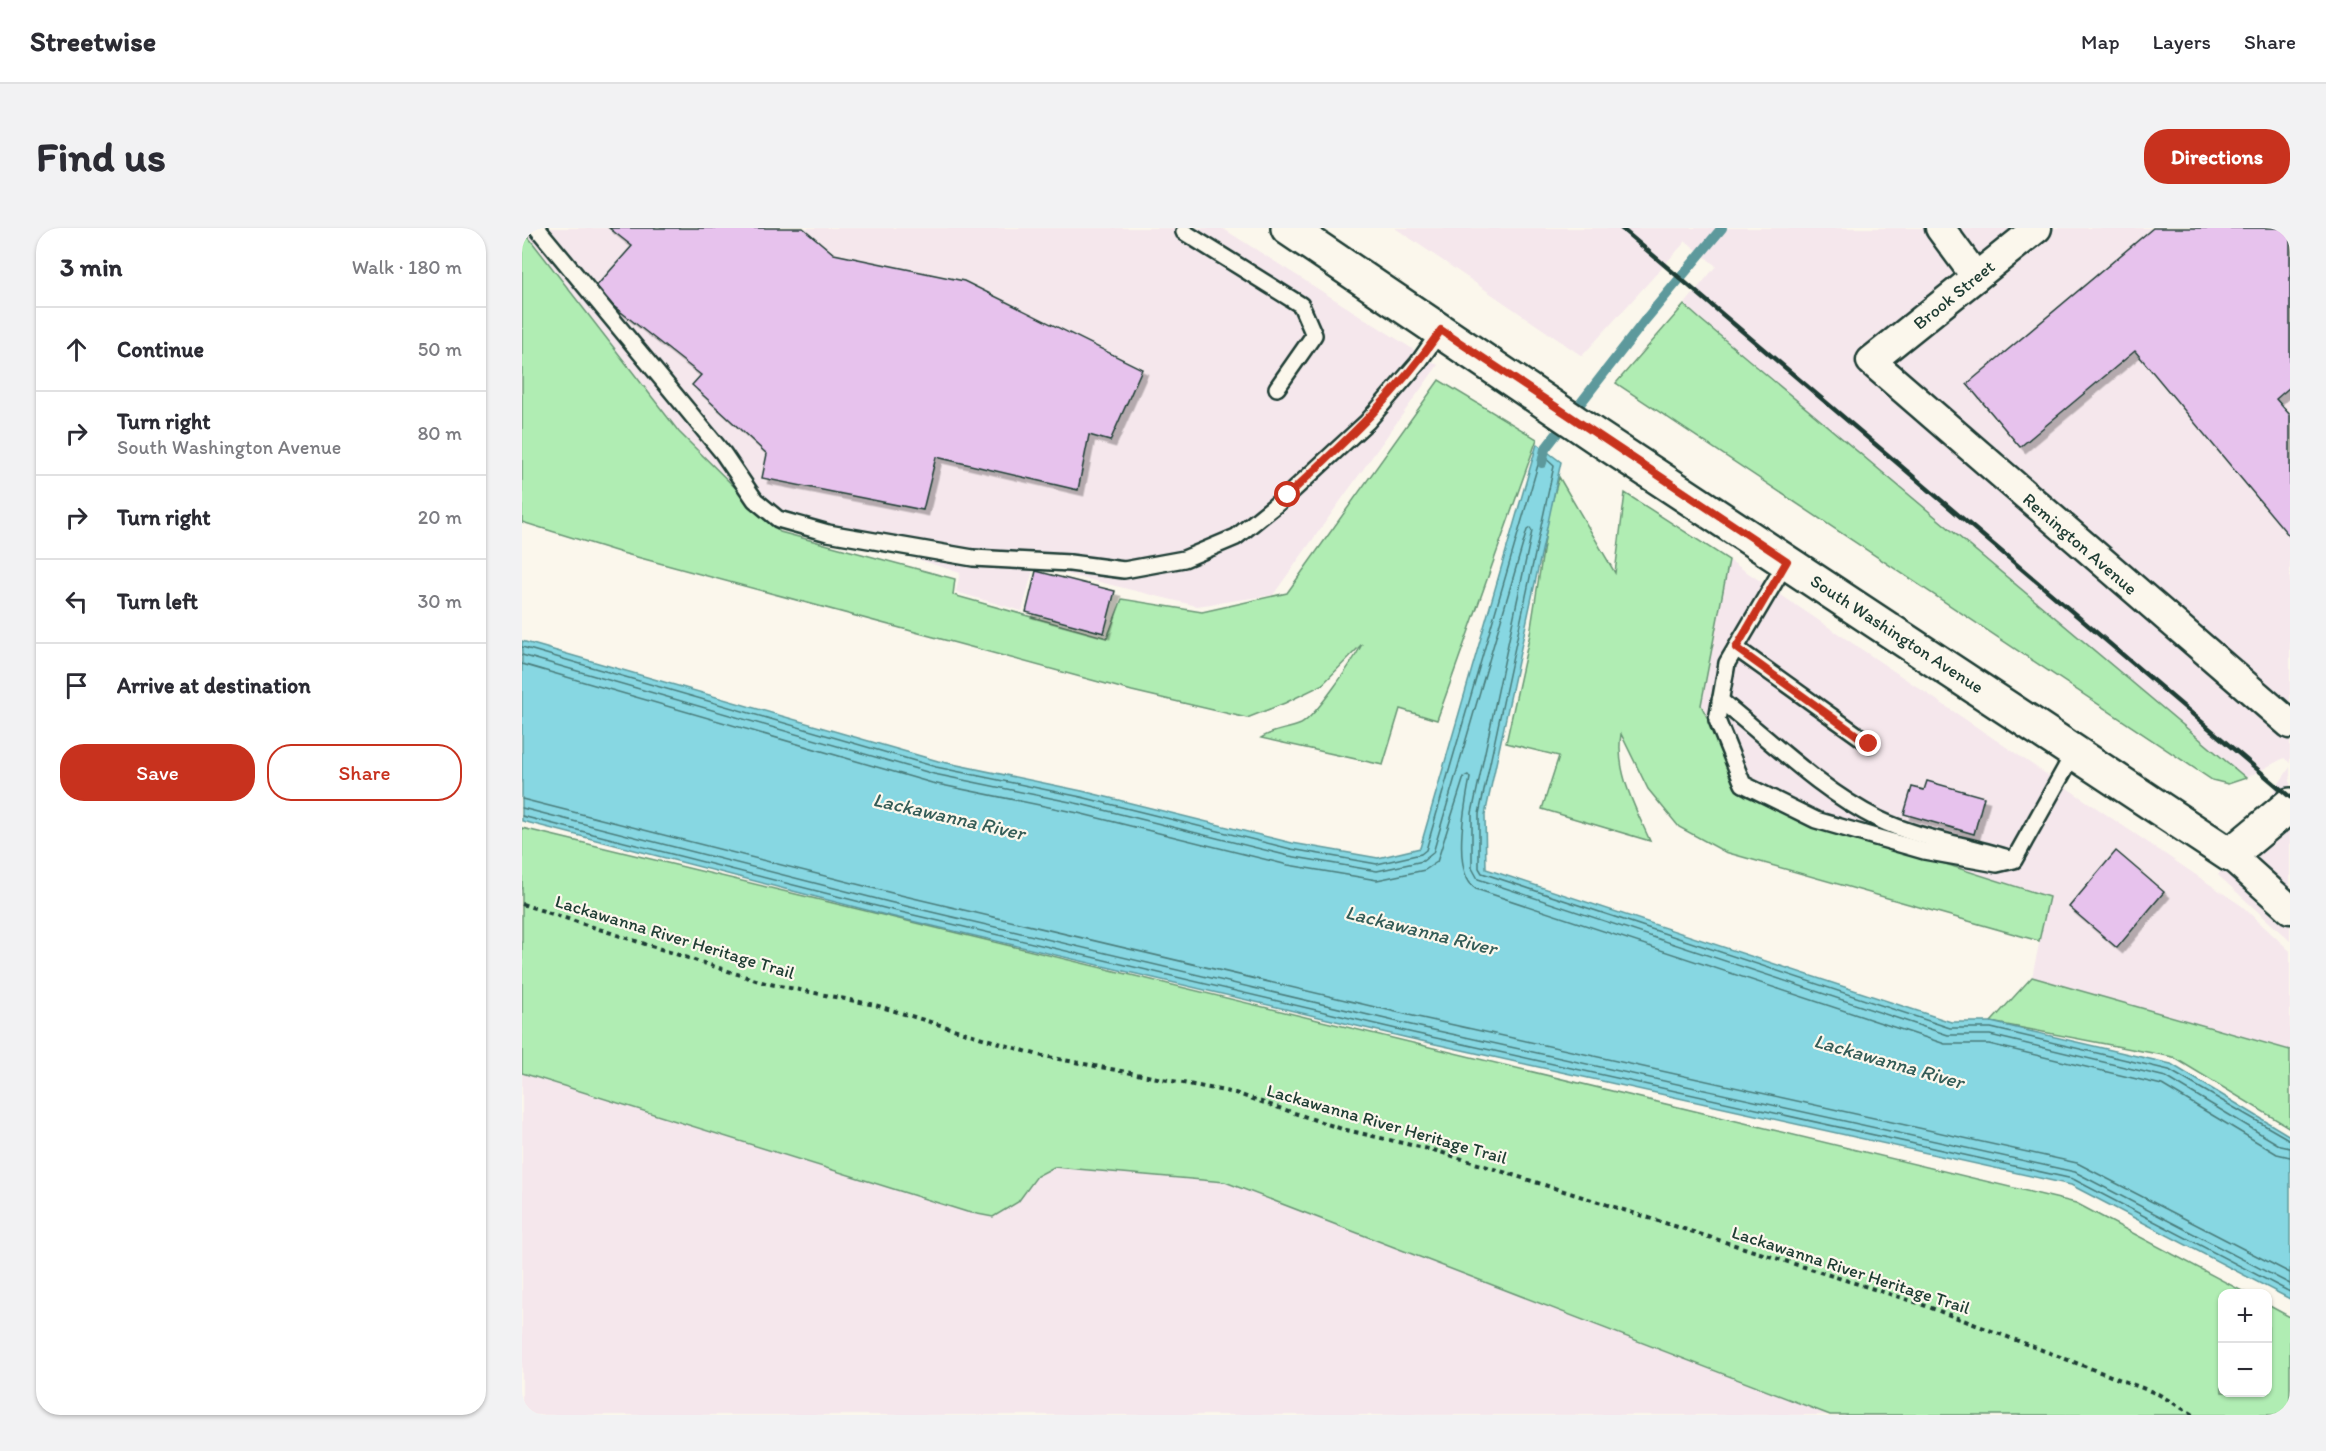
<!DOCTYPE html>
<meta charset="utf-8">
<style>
:root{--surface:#fff;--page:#f2f2f3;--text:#2b2b33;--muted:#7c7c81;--line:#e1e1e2;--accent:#c8321e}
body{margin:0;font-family:Itim,sans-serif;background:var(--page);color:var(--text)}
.controls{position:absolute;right:18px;bottom:18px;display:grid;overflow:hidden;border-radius:12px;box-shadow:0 2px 4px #0004}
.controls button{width:54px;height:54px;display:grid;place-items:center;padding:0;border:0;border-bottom:2px solid var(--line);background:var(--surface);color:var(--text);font:30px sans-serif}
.stop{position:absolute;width:18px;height:18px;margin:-14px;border:4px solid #c8321e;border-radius:50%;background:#fff}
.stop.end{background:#c8321e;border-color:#fff;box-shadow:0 2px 6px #0008}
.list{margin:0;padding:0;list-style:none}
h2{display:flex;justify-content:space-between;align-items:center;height:78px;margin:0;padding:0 24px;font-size:26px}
h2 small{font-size:20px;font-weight:400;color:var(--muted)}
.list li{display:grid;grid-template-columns:39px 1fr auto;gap:18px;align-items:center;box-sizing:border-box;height:84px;padding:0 24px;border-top:2px solid var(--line)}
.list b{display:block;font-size:22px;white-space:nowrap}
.list p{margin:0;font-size:20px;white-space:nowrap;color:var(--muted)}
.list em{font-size:20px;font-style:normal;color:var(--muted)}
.actions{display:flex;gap:12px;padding:18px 24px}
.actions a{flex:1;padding:14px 0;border:2px solid var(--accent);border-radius:24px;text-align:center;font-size:21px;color:var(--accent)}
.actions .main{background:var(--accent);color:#fff}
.icon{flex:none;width:33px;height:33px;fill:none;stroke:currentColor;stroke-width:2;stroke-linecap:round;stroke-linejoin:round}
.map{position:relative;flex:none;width:1768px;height:1187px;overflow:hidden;border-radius:24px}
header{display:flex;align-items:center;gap:36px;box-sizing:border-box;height:84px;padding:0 30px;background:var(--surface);border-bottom:2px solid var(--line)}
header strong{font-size:28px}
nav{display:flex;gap:33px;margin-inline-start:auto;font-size:21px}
.intro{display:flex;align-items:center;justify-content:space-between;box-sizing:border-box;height:144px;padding:0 36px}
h1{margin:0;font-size:42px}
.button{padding:15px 27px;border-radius:24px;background:var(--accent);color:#fff;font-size:21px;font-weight:700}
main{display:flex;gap:36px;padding:0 36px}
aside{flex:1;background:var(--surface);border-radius:24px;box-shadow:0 2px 4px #0004}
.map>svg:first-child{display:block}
.built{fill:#f5e7ec}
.green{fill:#b0edb3;stroke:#689574;stroke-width:1.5}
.water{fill:#87d7e2;stroke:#5d999c;stroke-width:1.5}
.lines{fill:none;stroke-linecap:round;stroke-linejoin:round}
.shore{stroke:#497b7a;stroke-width:1.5}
.stream{stroke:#5d999c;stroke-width:10}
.building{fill:#e7c2ed;stroke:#1f3d34;stroke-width:1.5;filter:url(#shadow)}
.service-casing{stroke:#1f3d34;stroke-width:20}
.minor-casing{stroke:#1f3d34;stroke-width:33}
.tertiary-casing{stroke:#1f3d34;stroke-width:38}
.path{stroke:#1f3d34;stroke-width:4;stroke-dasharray:4.5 4.5;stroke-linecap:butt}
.service{stroke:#fbf7ec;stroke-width:15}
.minor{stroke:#fbf7ec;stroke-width:28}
.tertiary{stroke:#fbf7ec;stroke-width:33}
.rail{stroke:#1f3d34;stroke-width:4.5}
.route{stroke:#c8321e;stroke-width:8}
.labels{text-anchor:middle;stroke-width:4.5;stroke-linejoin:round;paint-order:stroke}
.street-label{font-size:18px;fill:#1f3d34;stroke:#fbf7ec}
.water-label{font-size:20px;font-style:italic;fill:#345c57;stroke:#fbf7ec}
</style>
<header>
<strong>Streetwise</strong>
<nav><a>Map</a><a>Layers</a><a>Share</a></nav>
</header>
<div class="intro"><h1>Find us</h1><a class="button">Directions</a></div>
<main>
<aside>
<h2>3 min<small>Walk · 180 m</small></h2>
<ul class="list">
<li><svg class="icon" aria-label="ahead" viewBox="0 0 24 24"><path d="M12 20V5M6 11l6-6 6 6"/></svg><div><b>Continue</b></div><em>50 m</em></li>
<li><svg class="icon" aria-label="right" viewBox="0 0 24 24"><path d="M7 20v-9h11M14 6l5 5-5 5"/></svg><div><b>Turn right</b><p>South Washington Avenue</p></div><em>80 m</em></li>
<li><svg class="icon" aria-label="right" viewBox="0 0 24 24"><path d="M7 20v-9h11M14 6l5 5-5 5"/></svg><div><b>Turn right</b></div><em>20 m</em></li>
<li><svg class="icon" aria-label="left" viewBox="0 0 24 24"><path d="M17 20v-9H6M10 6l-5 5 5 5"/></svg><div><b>Turn left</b></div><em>30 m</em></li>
<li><svg class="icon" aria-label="arrive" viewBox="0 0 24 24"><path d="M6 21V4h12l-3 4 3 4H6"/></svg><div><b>Arrive at destination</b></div></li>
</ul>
<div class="actions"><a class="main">Save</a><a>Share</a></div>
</aside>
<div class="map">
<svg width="1768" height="1187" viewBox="0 0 1768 1187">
<defs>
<filter id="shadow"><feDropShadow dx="5.5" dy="5.5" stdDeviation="0" flood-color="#0004"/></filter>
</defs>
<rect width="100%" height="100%" fill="#fbf7ec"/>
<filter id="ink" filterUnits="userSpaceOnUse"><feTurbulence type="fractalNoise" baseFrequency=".0167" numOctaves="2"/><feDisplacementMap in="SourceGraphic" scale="12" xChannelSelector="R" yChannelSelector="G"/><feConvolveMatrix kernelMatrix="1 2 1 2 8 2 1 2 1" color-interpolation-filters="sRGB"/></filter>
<g filter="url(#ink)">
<g class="built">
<path d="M 0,0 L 700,0 L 916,137 L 751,367 L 675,378 L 512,338 L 500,383 L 434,364 L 438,345 L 377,325 L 0,246 Z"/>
<path d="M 873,0 L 1768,0 L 1768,535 L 1762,530 L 1724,550 L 1162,77 L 1194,38 L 1164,13 L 1060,128 Z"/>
<path d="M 1207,332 L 1720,678 L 1768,723 L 1768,822 L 1510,749 L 1527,669 L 1301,597 L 1223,568 L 1179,477 Z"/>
<path d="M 1768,539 L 1768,713 L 1696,647 Z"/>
<path d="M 0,845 L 445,984 L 496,974 L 515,948 L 532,939 L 703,954 L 1308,1187 L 0,1187 Z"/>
</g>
<g class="green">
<path d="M 0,1 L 157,204 L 258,304 L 433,351 L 431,367 L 585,410 L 600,371 L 680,384 L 765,365 L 917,152 L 1015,211 L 915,492 L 878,481 L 861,537 L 739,510 C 753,501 766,502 779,496 C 794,488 832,432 840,416 L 800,457 L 763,475 L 725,490 L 610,463 L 445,418 L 100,325 L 0,294 Z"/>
<path d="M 1162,77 L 1178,91 L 1724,550 L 1706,556 L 1690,552 L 1094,155 Z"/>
<path d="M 1037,249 L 1093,345 L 1103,265 L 1207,332 L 1179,477 L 1223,568 L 1301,597 L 1527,669 L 1517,713 L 1203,624 L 1157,599 L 1126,561 L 1099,506 C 1093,543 1113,579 1128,613 L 1020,581 L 1037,528 L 984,515 L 1008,406 L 1027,285 Z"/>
<path d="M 0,600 L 1554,975 L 1724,1065 L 1700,1066 L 1700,1164 L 1746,1164 L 1746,1077 L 1768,1089 L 1768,1187 L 1308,1187 L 703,954 L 532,939 L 515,948 L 496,974 L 471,989 L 445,984 L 0,845 Z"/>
<path d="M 1510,749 L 1768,822 L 1768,900 L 1651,829 L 1469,794 Z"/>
</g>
<path class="water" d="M 1015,216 L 1039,234 L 963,587 L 964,641 L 1429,794 L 1469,794 L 1649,836 L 1768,908 L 1768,1071 L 1549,957 L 886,810 L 364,687 L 0,593 L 0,413 L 416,533 L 560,563 L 770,615 L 856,630 L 898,620 Z"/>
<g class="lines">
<g class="shore">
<path d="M 0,419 L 414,539 L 559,569 L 769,621 L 855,636 L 899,626 L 904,622 L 1018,230 L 1021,228 L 1032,238 L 957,586 L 957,640 L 960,645 L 1428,800 L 1469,800 L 1647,842 L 1768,912"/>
<path d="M 0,427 L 412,546 L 558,576 L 767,628 L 855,643 L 901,633 L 911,625 L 1005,302 L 1008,300 L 1010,303 L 950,585 L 950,640 L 956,651 L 1426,807 L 1468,807 L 1644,849 L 1759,918 L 1768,920"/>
<path d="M 0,436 L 410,555 L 556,585 L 766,637 L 855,652 L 903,642 L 915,634 L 942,549 L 946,547 L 948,550 C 943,576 929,645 954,661 L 1423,816 L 1467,816 L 1640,857 L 1755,926 L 1768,929"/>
<path d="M 0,571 L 370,665 L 891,788 L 1555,935 L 1768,1045"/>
<path d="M 0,580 L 367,674 L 889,797 L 1553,944 L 1768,1056"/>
<path d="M 0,588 L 366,681 L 887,804 L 1551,951 L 1768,1064"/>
</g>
<path class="stream" d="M 1020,235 L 1023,221 L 1124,91 L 1200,0"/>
</g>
<g class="building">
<path d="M 87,0 L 281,0 L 312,26 L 442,53 L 620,141 L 588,213 L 567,207 L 556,262 L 414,229 L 401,282 L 240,250 L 245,226 L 170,157 L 179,147 L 71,62 L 110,18 Z"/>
<path d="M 1631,0 L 1768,0 L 1768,159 L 1754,171 L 1768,187 L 1768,309 L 1613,123 L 1498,219 L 1445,156 Z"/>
<path d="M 514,343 L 593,363 L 582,405 L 504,384 Z"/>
<path d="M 1405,553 L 1462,569 L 1452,606 L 1382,586 L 1390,559 L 1402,562 Z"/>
<path d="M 1594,623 L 1642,664 L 1595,720 L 1547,679 Z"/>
</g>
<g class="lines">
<g class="service-casing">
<g id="service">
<path d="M 15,0 L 201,225 L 233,272 L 256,291 L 306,305 L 451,330 L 548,335 L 602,342 L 662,331 L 714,309 L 766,267 L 845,194 L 896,135 L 919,102"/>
<path d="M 662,4 L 779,77 L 792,107 L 755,160"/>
<path d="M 1265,333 L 1205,435 L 1195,492 L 1221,556 L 1294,592 L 1402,623 L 1475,636 L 1492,632 L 1553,523"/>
<path d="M 1214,420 L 1348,516"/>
<path d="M 1198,472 C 1247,511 1299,563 1356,591 C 1395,610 1441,616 1483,629"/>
</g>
</g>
<g class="minor-casing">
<g id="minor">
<path d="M 1418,0 L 1454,49"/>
<path d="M 1515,0 L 1349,133 L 1768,496"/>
<path d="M 1708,627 L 1768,681"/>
</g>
</g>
<g class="tertiary-casing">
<path id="tertiary" d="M 766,0 L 1075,209 L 1708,627 L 1768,577"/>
</g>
<path class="path" d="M 0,676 L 243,755 L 353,777 L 516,827 L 713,865 L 820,901 L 915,923 L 1396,1075 L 1636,1166 L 1672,1187"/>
<use href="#service" class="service"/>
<use href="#minor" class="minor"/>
<use href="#tertiary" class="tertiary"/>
<path class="rail" d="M 1099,0 L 1768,569"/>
</g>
</g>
<g class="lines" filter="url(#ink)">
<path class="route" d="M 766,267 C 823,214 874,167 919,102 L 1265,333 L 1214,420 L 1347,516"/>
</g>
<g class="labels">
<g class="street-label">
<text transform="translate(1432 67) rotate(-39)" y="6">Brook Street</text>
<text transform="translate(1558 316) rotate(41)" y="6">Remington Avenue</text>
<text transform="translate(1375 406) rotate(33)" y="6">South Washington Avenue</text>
<text transform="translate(153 709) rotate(17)" y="6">Lackawanna River Heritage Trail</text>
<text transform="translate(865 896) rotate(16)" y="6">Lackawanna River Heritage Trail</text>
<text transform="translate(1329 1042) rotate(18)" y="6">Lackawanna River Heritage Trail</text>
</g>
<g class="water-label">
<text transform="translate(427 588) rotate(13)" y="7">Lackawanna River</text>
<text transform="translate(899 702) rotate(14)" y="7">Lackawanna River</text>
<text transform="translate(1367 833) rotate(16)" y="7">Lackawanna River</text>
</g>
</g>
</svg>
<div class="controls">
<button>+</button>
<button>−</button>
</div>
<div class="stop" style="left:766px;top:267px"></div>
<div class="stop end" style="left:1347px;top:516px"></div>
</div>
</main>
